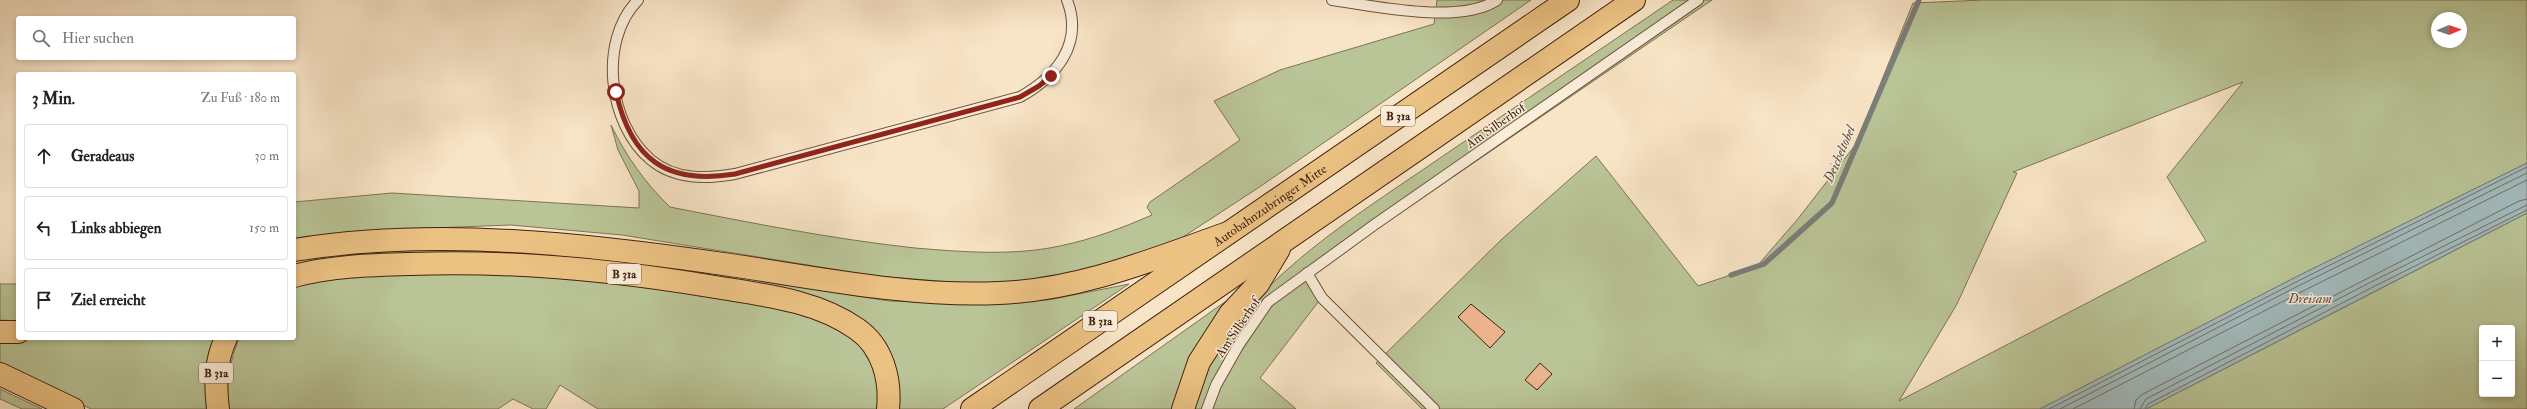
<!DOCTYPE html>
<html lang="de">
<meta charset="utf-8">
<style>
:root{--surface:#fff;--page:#f6f6f6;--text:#222;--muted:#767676;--line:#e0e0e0}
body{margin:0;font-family:"IM FELL Double Pica",serif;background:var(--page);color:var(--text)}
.controls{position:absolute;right:12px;bottom:12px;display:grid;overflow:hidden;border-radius:4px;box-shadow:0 2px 6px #0003}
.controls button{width:36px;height:36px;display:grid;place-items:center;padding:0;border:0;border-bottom:1px solid var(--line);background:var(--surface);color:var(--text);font:20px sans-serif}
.compass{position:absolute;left:2431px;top:12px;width:36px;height:36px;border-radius:50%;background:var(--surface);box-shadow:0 2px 6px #0003;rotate:88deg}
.stop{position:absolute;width:12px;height:12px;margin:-9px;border:3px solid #8f2418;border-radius:50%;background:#fff}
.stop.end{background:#8f2418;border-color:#fff;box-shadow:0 1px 4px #0008}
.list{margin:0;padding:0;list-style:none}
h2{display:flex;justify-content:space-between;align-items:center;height:52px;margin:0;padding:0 16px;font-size:17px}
h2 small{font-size:13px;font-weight:400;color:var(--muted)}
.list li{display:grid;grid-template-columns:26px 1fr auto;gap:12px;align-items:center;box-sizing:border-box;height:64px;margin:0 8px 8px;padding:0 8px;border:1px solid var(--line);border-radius:4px}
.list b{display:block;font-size:15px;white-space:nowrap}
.list em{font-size:13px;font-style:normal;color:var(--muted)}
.icon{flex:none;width:22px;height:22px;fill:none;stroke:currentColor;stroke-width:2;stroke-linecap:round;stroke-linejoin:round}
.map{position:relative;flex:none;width:2527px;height:409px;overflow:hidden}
.search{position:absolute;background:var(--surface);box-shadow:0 2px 6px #0003;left:16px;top:16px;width:280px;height:44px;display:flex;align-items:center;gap:10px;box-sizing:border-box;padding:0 14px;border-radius:4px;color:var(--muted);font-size:15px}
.panel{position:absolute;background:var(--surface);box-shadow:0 2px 6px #0003;left:16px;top:72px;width:280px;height:268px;border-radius:4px}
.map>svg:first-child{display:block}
.green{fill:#bac597;stroke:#7e7453;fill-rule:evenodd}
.water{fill:#a2bcbf;stroke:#7b7e79}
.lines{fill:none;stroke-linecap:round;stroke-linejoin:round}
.shore{stroke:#726f67;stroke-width:1}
.stream{stroke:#7b7e79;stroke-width:5.5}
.building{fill:#ecb38f;stroke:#41220f}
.lane-casing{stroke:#6f523d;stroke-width:12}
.highway-casing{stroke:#41220f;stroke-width:24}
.lane{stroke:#faedda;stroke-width:10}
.highway{stroke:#ecc283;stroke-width:22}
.route{stroke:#8f2418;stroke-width:5}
.labels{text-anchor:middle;stroke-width:3;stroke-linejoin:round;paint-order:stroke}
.shield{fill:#faedda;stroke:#785f4c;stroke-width:1}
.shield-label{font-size:12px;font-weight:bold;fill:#41220f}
.street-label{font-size:13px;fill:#41220f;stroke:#faedda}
.water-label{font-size:14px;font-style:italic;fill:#5e5044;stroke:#faedda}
</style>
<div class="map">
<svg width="2527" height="409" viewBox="0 0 2527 409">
<rect width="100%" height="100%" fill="#f8e4c6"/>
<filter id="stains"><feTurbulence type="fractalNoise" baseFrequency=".005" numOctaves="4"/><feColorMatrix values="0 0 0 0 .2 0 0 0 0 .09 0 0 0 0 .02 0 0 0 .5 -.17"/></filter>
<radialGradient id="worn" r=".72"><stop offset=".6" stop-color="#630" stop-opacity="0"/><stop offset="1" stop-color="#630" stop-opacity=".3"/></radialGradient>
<g class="green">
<path d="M 1437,0 L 1531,0 L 1258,188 L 1180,239 L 1154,251 L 1060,279 L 989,285 L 876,276 L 622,235 L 511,225 L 379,230 L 294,240 L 294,202 L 392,193 L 639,208 L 639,191 L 618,150 L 611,125 C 626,156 645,183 670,207 C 752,223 832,239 915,248 C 963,252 1013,256 1060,246 C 1093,239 1122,228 1152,215 L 1147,207 L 1150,202 L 1240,140 L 1214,101 L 1280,70 L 1434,24 Z"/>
<path d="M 1673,0 L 1712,0 L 1305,278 L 1319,301 L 1260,378 L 1296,409 L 1194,409 C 1202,385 1209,359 1224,338 C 1280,261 1366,209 1443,156 C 1520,104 1596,52 1673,0 Z"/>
<path d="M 1984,0 L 2527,0 L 2527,163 L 2298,276 L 2040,409 L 1422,409 L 1376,363 L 1502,239 L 1596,156 L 1698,286 L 1757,266 L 1797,220 L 1863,135 L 1871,107 L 1913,3 ZM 2437,18 L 2461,18 L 2461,42 L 2437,42 ZM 2243,82 L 2167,177 L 2206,241 L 1899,401 L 1957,304 L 2017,173 L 2013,172 Z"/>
<path d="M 2527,213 L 2527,409 L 2146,409 C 2273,344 2400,279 2527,213 ZM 2482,328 L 2512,328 L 2512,394 L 2482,394 Z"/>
<path d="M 437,248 L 507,249 L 633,260 L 889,301 L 952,303 L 1048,300 L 1129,284 L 943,409 L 897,409 L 861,324 L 667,271 L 294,270 L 294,261 L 308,258 Z"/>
<path d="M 488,272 L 605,280 L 780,307 L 815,318 L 857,340 L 879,378 L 882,409 L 598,409 L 560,385 L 546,409 L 533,409 L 513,399 L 498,409 L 229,409 C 224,386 231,359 239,338 L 294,338 L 294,286 L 340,275 Z"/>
<path d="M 0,284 L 18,284 L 18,321 L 0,320 Z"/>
<path d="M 1229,299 L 1177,409 L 1074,409 Z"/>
<path d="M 57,338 L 218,338 C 211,360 203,386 207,409 L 91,409 L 0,365 L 0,341 Z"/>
<path d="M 0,389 L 42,409 L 22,409 L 0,399 Z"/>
</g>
<path class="water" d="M 2527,163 L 2527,213 L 2146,409 L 2040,409 L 2298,276 Z"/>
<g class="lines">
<g class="shore">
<path d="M 2049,409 L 2300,280 L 2527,167"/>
<path d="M 2060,409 L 2302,284 L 2527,173"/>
<path d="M 2073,409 L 2305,290 L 2527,180"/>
<path d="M 2134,409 L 2136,400 L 2143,394 C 2268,329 2394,265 2519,201 L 2527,199"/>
<path d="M 2140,409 L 2146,399 L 2369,283 L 2527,205"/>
<path d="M 2145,409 L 2148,404 L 2371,288 L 2527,210"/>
</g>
<path class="stream" d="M 1731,275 L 1764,264 L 1832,203 L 1919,0"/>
</g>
<g class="building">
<path d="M 1471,304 L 1505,332 L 1490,348 L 1458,317 Z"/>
<path d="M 1540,363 L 1552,374 L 1537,390 L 1525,380 Z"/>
</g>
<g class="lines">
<g class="lane-casing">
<g id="lane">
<path d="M 638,0 C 598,41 608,124 651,160 C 675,180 706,179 735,174 L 1020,97 C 1056,77 1084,44 1067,0"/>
<path d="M 1332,0 C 1374,6 1460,25 1497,0"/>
<path d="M 1307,273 L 1322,298 L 1434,409"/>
<path d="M 1207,409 L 1216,385 L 1238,346 L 1268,302 L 1374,225 L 1698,0"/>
</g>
</g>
<g class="highway-casing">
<g id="highway">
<path d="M 294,250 C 437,227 587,244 730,265 C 819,278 910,297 999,293 C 1080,290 1154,259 1228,233"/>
<path d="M 294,276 C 332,266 370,265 410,264 C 512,260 614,270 715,287 C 763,295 816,300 857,329 C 883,347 891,380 888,409"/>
<path d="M 0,332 L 18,332"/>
<path d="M 0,374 L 73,409"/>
<path d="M 218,409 C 215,383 215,362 226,338"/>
<path id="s1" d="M 972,409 L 1568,0"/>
<path d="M 1040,409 L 1634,0"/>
<path d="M 1183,409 L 1199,362 L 1230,314 L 1258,284 L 1279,249"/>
</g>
</g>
<use href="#lane" class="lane"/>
<use href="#highway" class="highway"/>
</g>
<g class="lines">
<path class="route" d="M 616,92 C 631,160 667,185 735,174 L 1020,97 L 1039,86 L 1051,76"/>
</g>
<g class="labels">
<g class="shield">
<rect x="1381" y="106" width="34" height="20" rx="3"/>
<rect x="607" y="264" width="34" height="20" rx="3"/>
<rect x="1083" y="311" width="34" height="20" rx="3"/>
<rect x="199" y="363" width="34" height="20" rx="3"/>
</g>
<g class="shield-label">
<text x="1398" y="120">B 31a</text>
<text x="624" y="278">B 31a</text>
<text x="1100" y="325">B 31a</text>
<text x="216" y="377">B 31a</text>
</g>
<g class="street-label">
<text transform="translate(1495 125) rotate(-35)" y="5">Am Silberhof</text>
<text dy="5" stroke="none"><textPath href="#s1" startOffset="361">Autobahnzubringer Mitte</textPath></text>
<text transform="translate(1237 327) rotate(-56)" y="5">Am Silberhof</text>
</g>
<g class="water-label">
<text transform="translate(1839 154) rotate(-67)" y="5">Deicheltobel</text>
<text x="2310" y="303">Dreisam</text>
</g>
</g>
<rect width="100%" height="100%" filter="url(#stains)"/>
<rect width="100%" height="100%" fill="url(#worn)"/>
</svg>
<div class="controls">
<button>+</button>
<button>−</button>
</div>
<svg class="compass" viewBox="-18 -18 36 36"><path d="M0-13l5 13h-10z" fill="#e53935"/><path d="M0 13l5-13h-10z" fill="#767676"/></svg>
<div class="stop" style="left:616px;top:92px"></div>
<div class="stop end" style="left:1051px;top:76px"></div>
<div class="search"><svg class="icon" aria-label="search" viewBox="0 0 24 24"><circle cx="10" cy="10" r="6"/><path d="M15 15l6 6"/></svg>Hier suchen</div>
<section class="panel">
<h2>3 Min.<small>Zu Fuß · 180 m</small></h2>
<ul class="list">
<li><svg class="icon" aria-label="ahead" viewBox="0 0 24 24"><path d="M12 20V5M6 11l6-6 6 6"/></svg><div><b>Geradeaus</b></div><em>30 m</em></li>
<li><svg class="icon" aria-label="left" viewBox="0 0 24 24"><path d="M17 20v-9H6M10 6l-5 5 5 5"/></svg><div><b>Links abbiegen</b></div><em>150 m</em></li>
<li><svg class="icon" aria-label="arrive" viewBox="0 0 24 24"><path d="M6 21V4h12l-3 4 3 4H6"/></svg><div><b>Ziel erreicht</b></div></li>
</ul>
</section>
</div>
